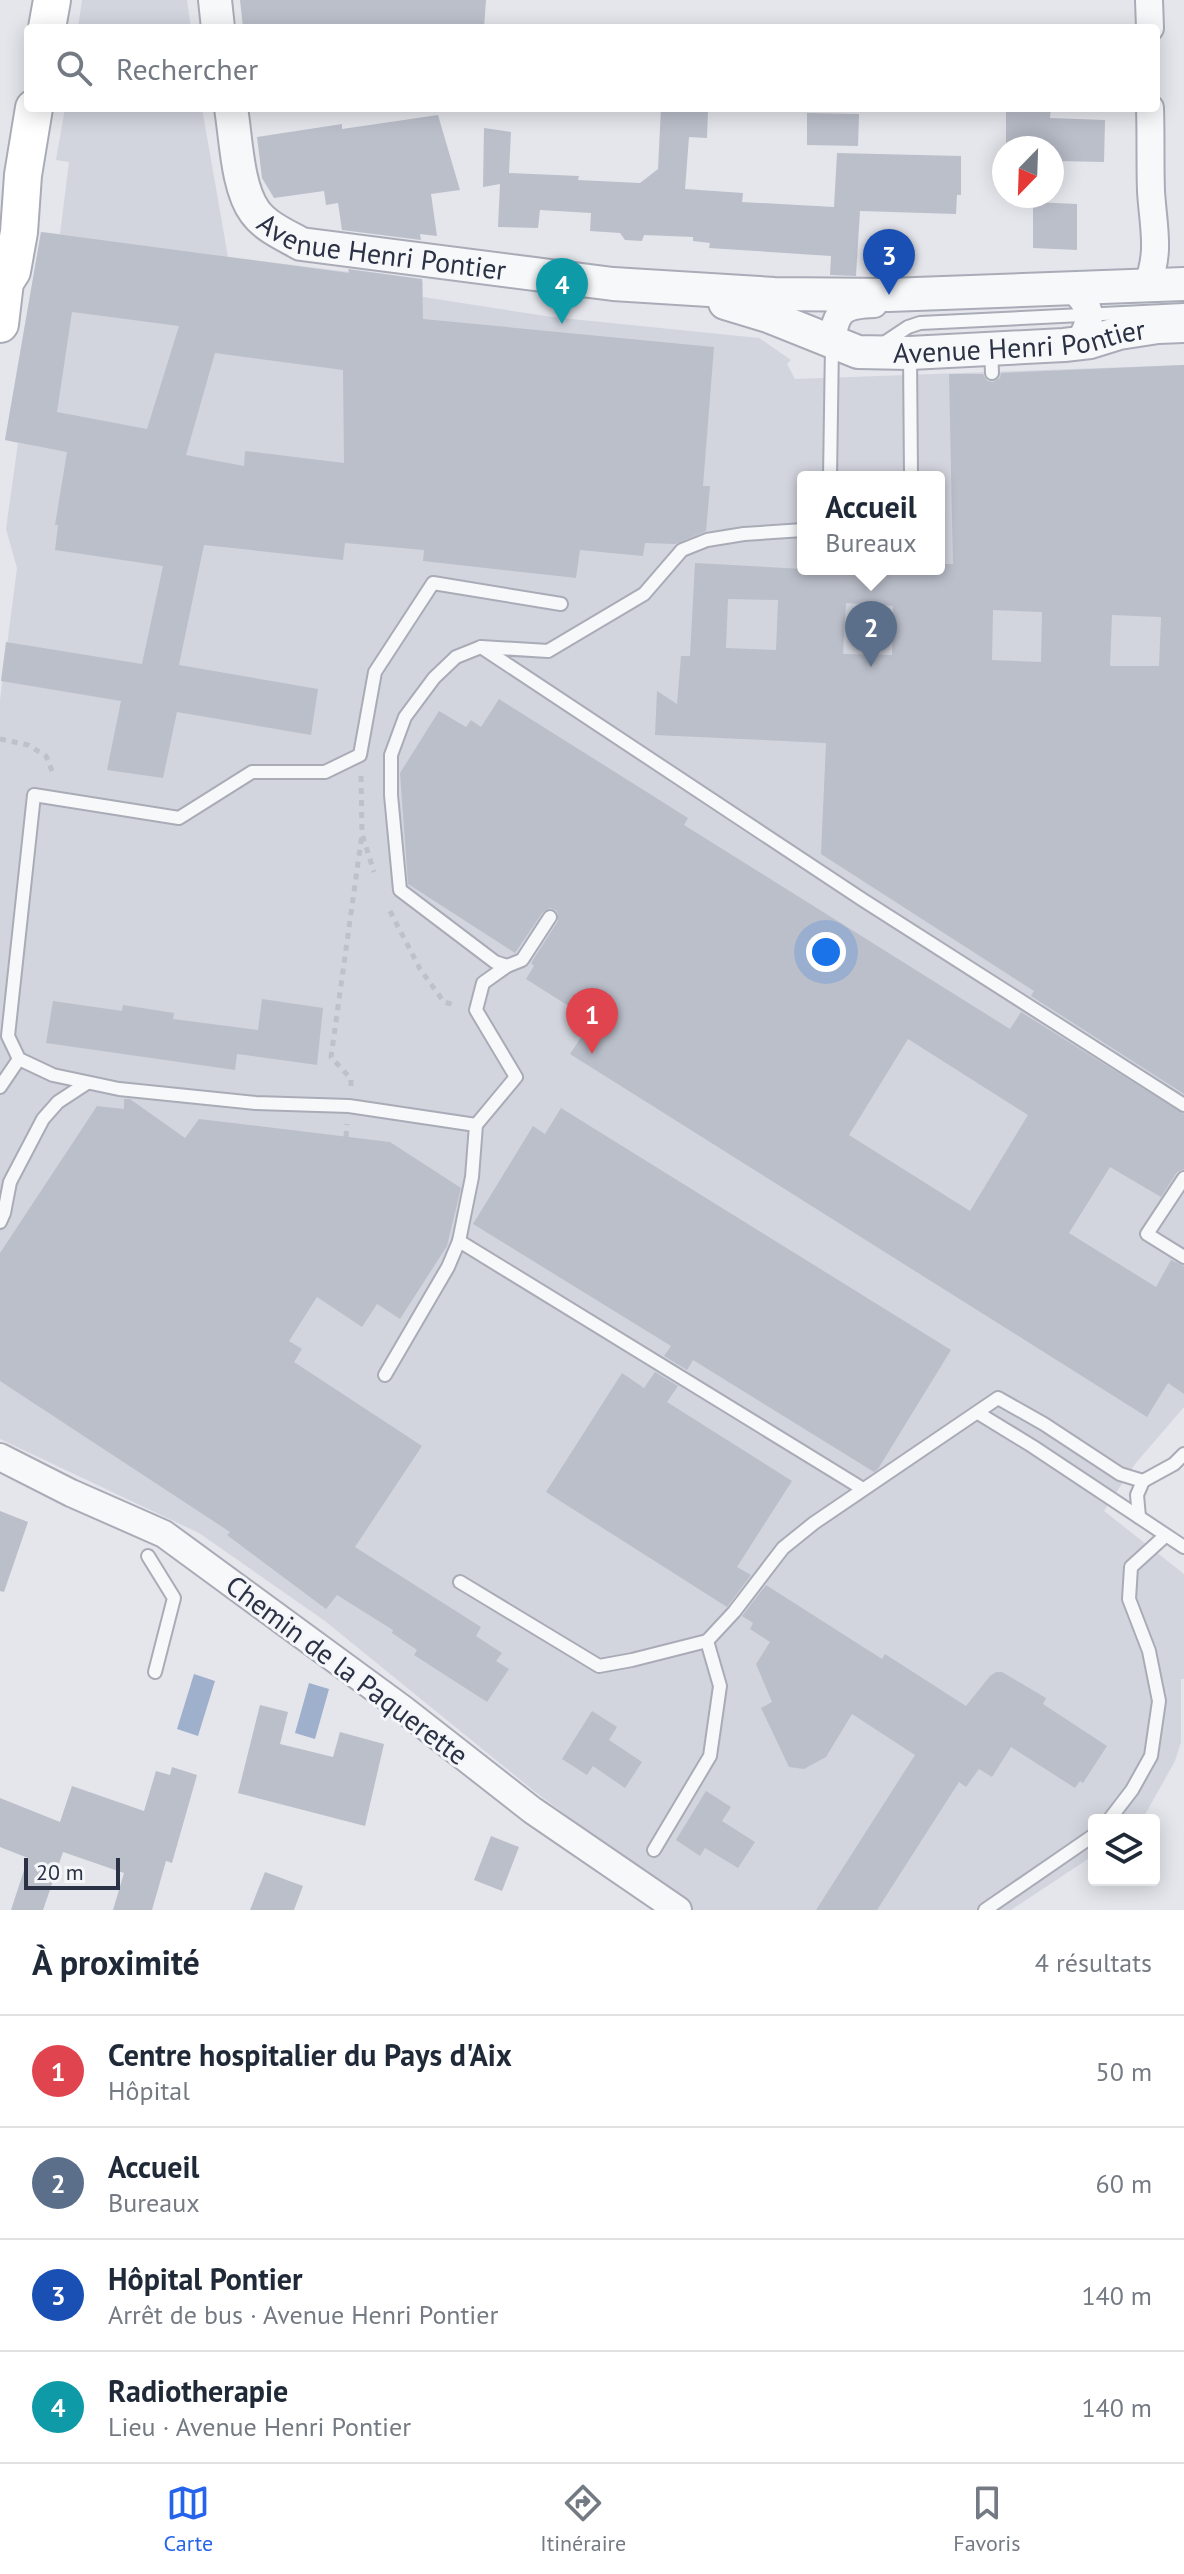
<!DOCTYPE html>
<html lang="fr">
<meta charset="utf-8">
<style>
:root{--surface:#fff;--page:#f2f2f3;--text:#1f2937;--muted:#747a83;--line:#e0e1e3;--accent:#2563eb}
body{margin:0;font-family:"PT Sans",sans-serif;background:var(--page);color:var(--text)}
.controls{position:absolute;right:24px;bottom:24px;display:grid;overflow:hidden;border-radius:8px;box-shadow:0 4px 20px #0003}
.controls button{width:72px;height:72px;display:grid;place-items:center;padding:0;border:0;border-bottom:2px solid var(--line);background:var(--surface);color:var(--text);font:40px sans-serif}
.compass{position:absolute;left:992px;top:136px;width:72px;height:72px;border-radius:50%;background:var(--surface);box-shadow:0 4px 20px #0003;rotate:203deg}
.scale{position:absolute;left:24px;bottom:20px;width:96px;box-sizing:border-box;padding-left:8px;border:4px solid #2b3245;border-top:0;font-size:22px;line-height:28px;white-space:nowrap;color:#2b3245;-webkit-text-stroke:6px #f4f6f9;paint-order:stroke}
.you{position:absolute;left:826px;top:952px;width:28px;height:28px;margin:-20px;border:6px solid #fff;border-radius:50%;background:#1a73e8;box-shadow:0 0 0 12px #1a73e833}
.badge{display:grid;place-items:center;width:52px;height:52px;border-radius:50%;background:var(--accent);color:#fff;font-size:26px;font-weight:700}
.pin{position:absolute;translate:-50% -66px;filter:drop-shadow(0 2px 4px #0008)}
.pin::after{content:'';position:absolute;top:42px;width:28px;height:24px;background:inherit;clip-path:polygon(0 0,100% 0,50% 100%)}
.popup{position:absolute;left:797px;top:471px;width:148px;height:104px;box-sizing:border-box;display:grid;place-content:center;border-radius:8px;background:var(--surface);filter:drop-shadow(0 2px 6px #0005);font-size:26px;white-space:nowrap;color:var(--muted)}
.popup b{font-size:30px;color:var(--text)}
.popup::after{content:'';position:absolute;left:50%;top:100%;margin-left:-16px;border:16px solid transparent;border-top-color:var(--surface)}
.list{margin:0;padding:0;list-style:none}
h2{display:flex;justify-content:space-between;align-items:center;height:104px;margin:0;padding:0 32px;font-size:34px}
h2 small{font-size:26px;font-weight:400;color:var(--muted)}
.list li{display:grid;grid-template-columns:52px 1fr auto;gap:24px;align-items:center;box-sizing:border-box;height:112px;padding:0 32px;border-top:2px solid var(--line)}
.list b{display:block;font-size:30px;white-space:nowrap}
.list p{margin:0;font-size:26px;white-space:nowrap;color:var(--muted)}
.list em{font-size:26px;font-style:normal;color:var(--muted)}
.icon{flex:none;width:44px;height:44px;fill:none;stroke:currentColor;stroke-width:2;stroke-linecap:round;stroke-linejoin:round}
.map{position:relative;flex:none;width:1184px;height:1910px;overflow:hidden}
.search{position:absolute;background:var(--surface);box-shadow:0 4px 20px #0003;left:24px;right:24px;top:24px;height:88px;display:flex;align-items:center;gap:20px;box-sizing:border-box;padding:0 28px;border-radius:8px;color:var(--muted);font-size:30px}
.sheet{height:552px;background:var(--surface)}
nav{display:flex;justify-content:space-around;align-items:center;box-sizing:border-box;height:112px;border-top:2px solid var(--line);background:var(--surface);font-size:22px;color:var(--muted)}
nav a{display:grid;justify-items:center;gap:4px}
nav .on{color:var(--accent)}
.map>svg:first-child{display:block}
.built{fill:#d2d5de;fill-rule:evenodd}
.water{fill:#9fb0cc}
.building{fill:#bbbfca;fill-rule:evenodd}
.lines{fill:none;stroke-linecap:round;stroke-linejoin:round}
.service-casing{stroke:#a9acb7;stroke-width:16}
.minor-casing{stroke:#a9acb7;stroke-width:30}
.tertiary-casing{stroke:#a9acb7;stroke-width:36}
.secondary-casing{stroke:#a9acb7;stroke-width:40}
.path{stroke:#bec1c7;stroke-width:5;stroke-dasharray:6 6;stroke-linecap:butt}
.service{stroke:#f7f8fa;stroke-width:12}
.minor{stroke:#f7f8fa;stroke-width:26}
.tertiary{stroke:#f7f8fa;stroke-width:32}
.secondary{stroke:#fff;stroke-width:36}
.labels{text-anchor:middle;stroke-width:6;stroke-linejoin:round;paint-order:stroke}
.street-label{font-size:28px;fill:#2b3245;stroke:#f4f6f9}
</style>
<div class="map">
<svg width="1184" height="1910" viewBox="0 0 1184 1910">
<rect width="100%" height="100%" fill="#e4e6ec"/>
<g class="built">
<path d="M 82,0 L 187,0 L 191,28 L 78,28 Z"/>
<path d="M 65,108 L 202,108 L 228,257 L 423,281 L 423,297 L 552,317 L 759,338 L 791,360 L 787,364 L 795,379 L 1184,365 L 1184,1407 L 1135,1464 L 1104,1511 L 1184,1574 L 1184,1679 L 1181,1679 L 1181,1742 L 1175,1761 L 1142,1820 L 1094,1820 L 1094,1855 L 1011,1910 L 693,1910 L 534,1791 L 325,1621 L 199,1533 L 0,1439 L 0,700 L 17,568 L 6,529 L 18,443 L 5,440 L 41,232 L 60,234 L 69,162 L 56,160 ZM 803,477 L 939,477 L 939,569 L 803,569 Z"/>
</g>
<g class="water">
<path d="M 194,1674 L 215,1681 L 198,1736 L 177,1729 Z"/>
<path d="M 309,1683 L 329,1689 L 315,1739 L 295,1733 Z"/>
</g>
<g class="building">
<path d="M 240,0 L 486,0 L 484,28 L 243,28 Z"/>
<path d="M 661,108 L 701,108 L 701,110 L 708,110 L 707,138 L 689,137 L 685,189 L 743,193 L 742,202 L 834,207 L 837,153 L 961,156 L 961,195 L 957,195 L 956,214 L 860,211 L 856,276 L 830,275 L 831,256 L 709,248 L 710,243 L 693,241 L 693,237 L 644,235 L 642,241 L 625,240 L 620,233 L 590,231 L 591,213 L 540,210 L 538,228 L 498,227 L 500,184 L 483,187 L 484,128 L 511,132 L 509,173 L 579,176 L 578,180 L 640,183 L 658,169 Z"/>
<path d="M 1006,108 L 1051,108 L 1050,118 L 1105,120 L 1104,162 L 1055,161 L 1055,148 L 1006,146 Z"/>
<path d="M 807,113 L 859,114 L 858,146 L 807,145 Z"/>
<path d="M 438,115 L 460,190 L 431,194 L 437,236 L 420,234 L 421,240 L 342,230 L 338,203 L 326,205 L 324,191 L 274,198 L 262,178 L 257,137 L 342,124 L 342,129 Z"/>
<path d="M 1033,202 L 1077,204 L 1077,250 L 1033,248 Z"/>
<path d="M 41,232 L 349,273 L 348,269 L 422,279 L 423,319 L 714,347 L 703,486 L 710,486 L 706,531 L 675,544 L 645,543 L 643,556 L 580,550 L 576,578 L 423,561 L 424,550 L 345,543 L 343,560 L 204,545 L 179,665 L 318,689 L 311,735 L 177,712 L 163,778 L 107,770 L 121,701 L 1,681 L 6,642 L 142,664 L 163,566 L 55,550 L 58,525 L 55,525 L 67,452 L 5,440 ZM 72,312 L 179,326 L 147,429 L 57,412 ZM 215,353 L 343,370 L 344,463 L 245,451 L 244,466 L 186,455 Z"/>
<path d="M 1184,365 L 1184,1094 L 1031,996 L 1034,991 L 821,854 L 826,743 L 655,735 L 657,691 L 677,704 L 681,656 L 690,656 L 695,563 L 803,569 L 939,569 L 939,564 L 953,564 L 949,374 L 983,374 L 987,381 L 993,382 L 1000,378 L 1001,373 ZM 728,599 L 778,600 L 776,650 L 726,648 ZM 846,603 L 893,606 L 892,655 L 843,654 ZM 993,610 L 1042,612 L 1041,662 L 992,660 ZM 1112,615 L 1161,617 L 1159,666 L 1110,666 Z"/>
<path d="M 499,699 L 688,818 L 684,825 L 1010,1029 L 1021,1012 L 1184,1114 L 1184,1169 L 1177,1172 L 1161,1197 L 1110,1167 L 1069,1233 L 1156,1287 L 1171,1260 L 1184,1266 L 1184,1394 L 1168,1383 L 1147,1417 L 570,1054 L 592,1021 L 526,979 L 534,966 L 531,963 L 558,921 L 558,914 L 556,910 L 550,908 L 543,912 L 515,953 L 408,884 L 400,773 L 439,711 L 466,727 L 471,720 L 481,727 ZM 908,1039 L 1028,1115 L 970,1211 L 849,1135 Z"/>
<path d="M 262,999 L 323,1008 L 317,1065 L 237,1054 L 235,1070 L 46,1043 L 53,1001 L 122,1011 L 123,1005 L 174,1013 L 173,1019 L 258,1030 Z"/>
<path d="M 124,1099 L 130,1099 L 185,1138 L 199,1119 L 390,1142 L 461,1188 L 447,1246 L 400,1319 L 377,1304 L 362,1327 L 317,1297 L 289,1341 L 302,1349 L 294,1362 L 422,1446 L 355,1547 L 481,1627 L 476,1636 L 502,1653 L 496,1661 L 509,1669 L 487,1702 L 414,1655 L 417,1650 L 392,1633 L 393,1630 L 337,1595 L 326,1609 L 227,1535 L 230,1532 L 0,1381 L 0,1253 L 97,1106 L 124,1109 Z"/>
<path d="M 561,1108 L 951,1350 L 878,1469 L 874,1472 L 693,1360 L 687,1370 L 664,1356 L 671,1346 L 473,1224 L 533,1126 L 545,1134 Z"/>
<path d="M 655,1372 L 678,1386 L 667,1402 L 792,1481 L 737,1567 L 751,1575 L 727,1607 L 546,1492 L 622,1373 L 644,1388 Z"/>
<path d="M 0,1511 L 28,1522 L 4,1592 L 0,1591 Z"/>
<path d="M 766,1585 L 882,1659 L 885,1654 L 966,1706 L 990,1676 L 996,1672 L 1002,1672 L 1046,1698 L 1043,1704 L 1107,1746 L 1083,1783 L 1080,1781 L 1075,1788 L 1011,1747 L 992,1777 L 979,1769 L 966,1787 L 959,1782 L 877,1910 L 816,1910 L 915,1755 L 852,1714 L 826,1757 L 804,1769 L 789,1767 L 761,1708 L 772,1702 L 756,1664 L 770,1642 L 750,1629 L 753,1623 L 742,1616 Z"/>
<path d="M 260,1705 L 288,1712 L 280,1744 L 333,1757 L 340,1732 L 384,1744 L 365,1826 L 238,1793 Z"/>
<path d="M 592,1711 L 617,1727 L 609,1740 L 642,1762 L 625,1788 L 593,1766 L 587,1775 L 562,1759 Z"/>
<path d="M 172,1767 L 197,1775 L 172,1863 L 166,1861 L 152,1910 L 113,1910 L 124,1873 L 63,1852 L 43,1910 L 11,1910 L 28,1858 L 0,1847 L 0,1798 L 60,1822 L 72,1786 L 144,1811 L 156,1771 L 170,1775 Z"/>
<path d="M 706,1791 L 731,1807 L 722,1821 L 755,1842 L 738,1868 L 705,1848 L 700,1856 L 676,1840 Z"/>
<path d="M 491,1836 L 519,1847 L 502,1891 L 474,1880 Z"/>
<path d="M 265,1872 L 303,1886 L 294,1910 L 250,1910 Z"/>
</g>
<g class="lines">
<g class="service-casing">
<g id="service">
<path d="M 884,343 L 908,327 L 920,323 L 1184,310"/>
<path d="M 991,349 L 992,373"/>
<path d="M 910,353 L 911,477"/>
<path d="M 830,477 L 832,344"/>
<path d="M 481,647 L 863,900 L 1184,1105"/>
<path d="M 507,966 L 495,962 L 400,890 L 391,795 L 391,755 L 405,717 L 434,678 L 456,657 L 481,647 L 548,651 L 644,594 L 682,550 L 707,540 L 744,534 L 803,530"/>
<path d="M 0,1087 L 19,1059"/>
<path d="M 476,1125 L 349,1106 L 256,1103 L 119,1089 L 53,1075 L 19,1059 L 8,1036 L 34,795 L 179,818 L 252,772 L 325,772 L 360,755 L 375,672 L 433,583 L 561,604"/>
<path d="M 1184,1178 L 1147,1234 L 1184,1257"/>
<path d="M 0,1222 L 4,1213 L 10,1182 L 43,1119 L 58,1102 L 87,1083"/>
<path d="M 459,1241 L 863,1489"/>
<path d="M 385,1375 L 448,1267 L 459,1241 L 472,1177 L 476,1125 L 516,1077 L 476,1010 L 483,983 L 507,966 L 522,960 L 550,917"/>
<path d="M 978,1413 L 1032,1446 L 1184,1547"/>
<path d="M 1139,1517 L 1137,1495 L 1143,1481"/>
<path d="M 148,1556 L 174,1598 L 155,1672"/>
<path d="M 460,1582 L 599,1666 L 632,1660 L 707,1641 L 734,1612 L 783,1548 L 814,1523 L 998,1398 L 1044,1424 L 1120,1474 L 1143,1481 L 1174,1464 L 1184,1454"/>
<path d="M 1109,1820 L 1132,1790 L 1151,1756 L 1159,1701 L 1149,1651 L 1129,1599 L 1131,1567 L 1165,1536"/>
<path d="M 654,1850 L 710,1756 L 720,1686 L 707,1641"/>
<path d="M 985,1910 L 1094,1835"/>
</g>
</g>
<g class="minor-casing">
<g id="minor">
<path d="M 1149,0 L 1150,28"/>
<path d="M 1147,285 C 1161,252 1153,226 1151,191 C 1150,164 1151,136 1150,108"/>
<path d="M 1071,287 C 1093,308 1094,318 1078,344"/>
<path d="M 832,341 C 836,311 842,305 874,304"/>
<path d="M 0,1457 L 71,1493 L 164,1534 L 403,1709 L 532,1810 L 678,1910"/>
</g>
</g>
<g class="tertiary-casing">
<g id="tertiary">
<path d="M 215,0 L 218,28"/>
<path id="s1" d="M 231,108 C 236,138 237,188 255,212 C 266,227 285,235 301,244 L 613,284 L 774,294 L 889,295 L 1184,284"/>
<path id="s2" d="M 725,303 L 768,316 L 858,352 L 910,353 L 1064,345 L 1090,342 L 1119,333 L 1158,327 L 1184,326"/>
</g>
</g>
<g class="secondary-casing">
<g id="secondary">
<path d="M 47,28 L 52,0"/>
<path d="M 0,324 L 5,282 L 12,271 L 19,232 L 23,175 L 34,108"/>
</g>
</g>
<g class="path">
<path d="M 0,739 L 28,745 L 46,756 L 54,776"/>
<path d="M 361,776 L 362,834 L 374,872"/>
<path d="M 390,911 L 420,969 L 444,1002 L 455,1005"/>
<path d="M 351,1086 L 351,1079 L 331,1057 L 362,834"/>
<path d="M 346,1137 L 347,1124"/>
</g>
<use href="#service" class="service"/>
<use href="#minor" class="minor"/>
<use href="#tertiary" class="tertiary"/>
<use href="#secondary" class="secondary"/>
</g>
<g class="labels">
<g class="street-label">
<text dy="10" stroke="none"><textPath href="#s1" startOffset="244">Avenue Henri Pontier</textPath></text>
<text dy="10" stroke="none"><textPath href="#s2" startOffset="304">Avenue Henri Pontier</textPath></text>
<text transform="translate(347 1670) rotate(37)" y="10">Chemin de la Paquerette</text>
</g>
</g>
</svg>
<div class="controls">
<button><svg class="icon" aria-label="layers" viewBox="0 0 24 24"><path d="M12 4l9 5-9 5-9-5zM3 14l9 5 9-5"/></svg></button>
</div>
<svg class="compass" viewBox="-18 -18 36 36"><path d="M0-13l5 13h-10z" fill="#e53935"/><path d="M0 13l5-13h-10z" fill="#747a83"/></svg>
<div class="scale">20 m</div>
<div class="you"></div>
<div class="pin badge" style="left:592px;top:1054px;background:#e0444e">1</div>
<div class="pin badge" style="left:871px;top:667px;background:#5c6f8a">2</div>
<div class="popup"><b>Accueil</b>Bureaux</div>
<div class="pin badge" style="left:889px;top:295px;background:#1a4fb4">3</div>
<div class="pin badge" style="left:562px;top:324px;background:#0f9aa8">4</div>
<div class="search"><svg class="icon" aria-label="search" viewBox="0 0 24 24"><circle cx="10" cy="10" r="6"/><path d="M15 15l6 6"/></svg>Rechercher</div>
</div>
<section class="sheet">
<h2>À proximité<small>4 résultats</small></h2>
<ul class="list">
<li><span class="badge" style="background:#e0444e">1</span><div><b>Centre hospitalier du Pays d'Aix</b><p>Hôpital</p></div><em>50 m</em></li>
<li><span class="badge" style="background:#5c6f8a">2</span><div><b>Accueil</b><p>Bureaux</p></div><em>60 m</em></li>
<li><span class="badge" style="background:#1a4fb4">3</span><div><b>Hôpital Pontier</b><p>Arrêt de bus · Avenue Henri Pontier</p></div><em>140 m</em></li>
<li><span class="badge" style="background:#0f9aa8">4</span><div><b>Radiotherapie</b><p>Lieu · Avenue Henri Pontier</p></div><em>140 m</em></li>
</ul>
</section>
<nav>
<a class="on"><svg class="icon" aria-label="map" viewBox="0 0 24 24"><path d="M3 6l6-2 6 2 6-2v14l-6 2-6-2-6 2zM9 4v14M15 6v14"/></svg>Carte</a>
<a><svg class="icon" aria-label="directions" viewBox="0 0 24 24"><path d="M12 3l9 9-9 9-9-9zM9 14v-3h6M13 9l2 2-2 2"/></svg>Itinéraire</a>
<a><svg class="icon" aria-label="saved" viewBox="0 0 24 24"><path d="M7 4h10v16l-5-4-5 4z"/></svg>Favoris</a>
</nav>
